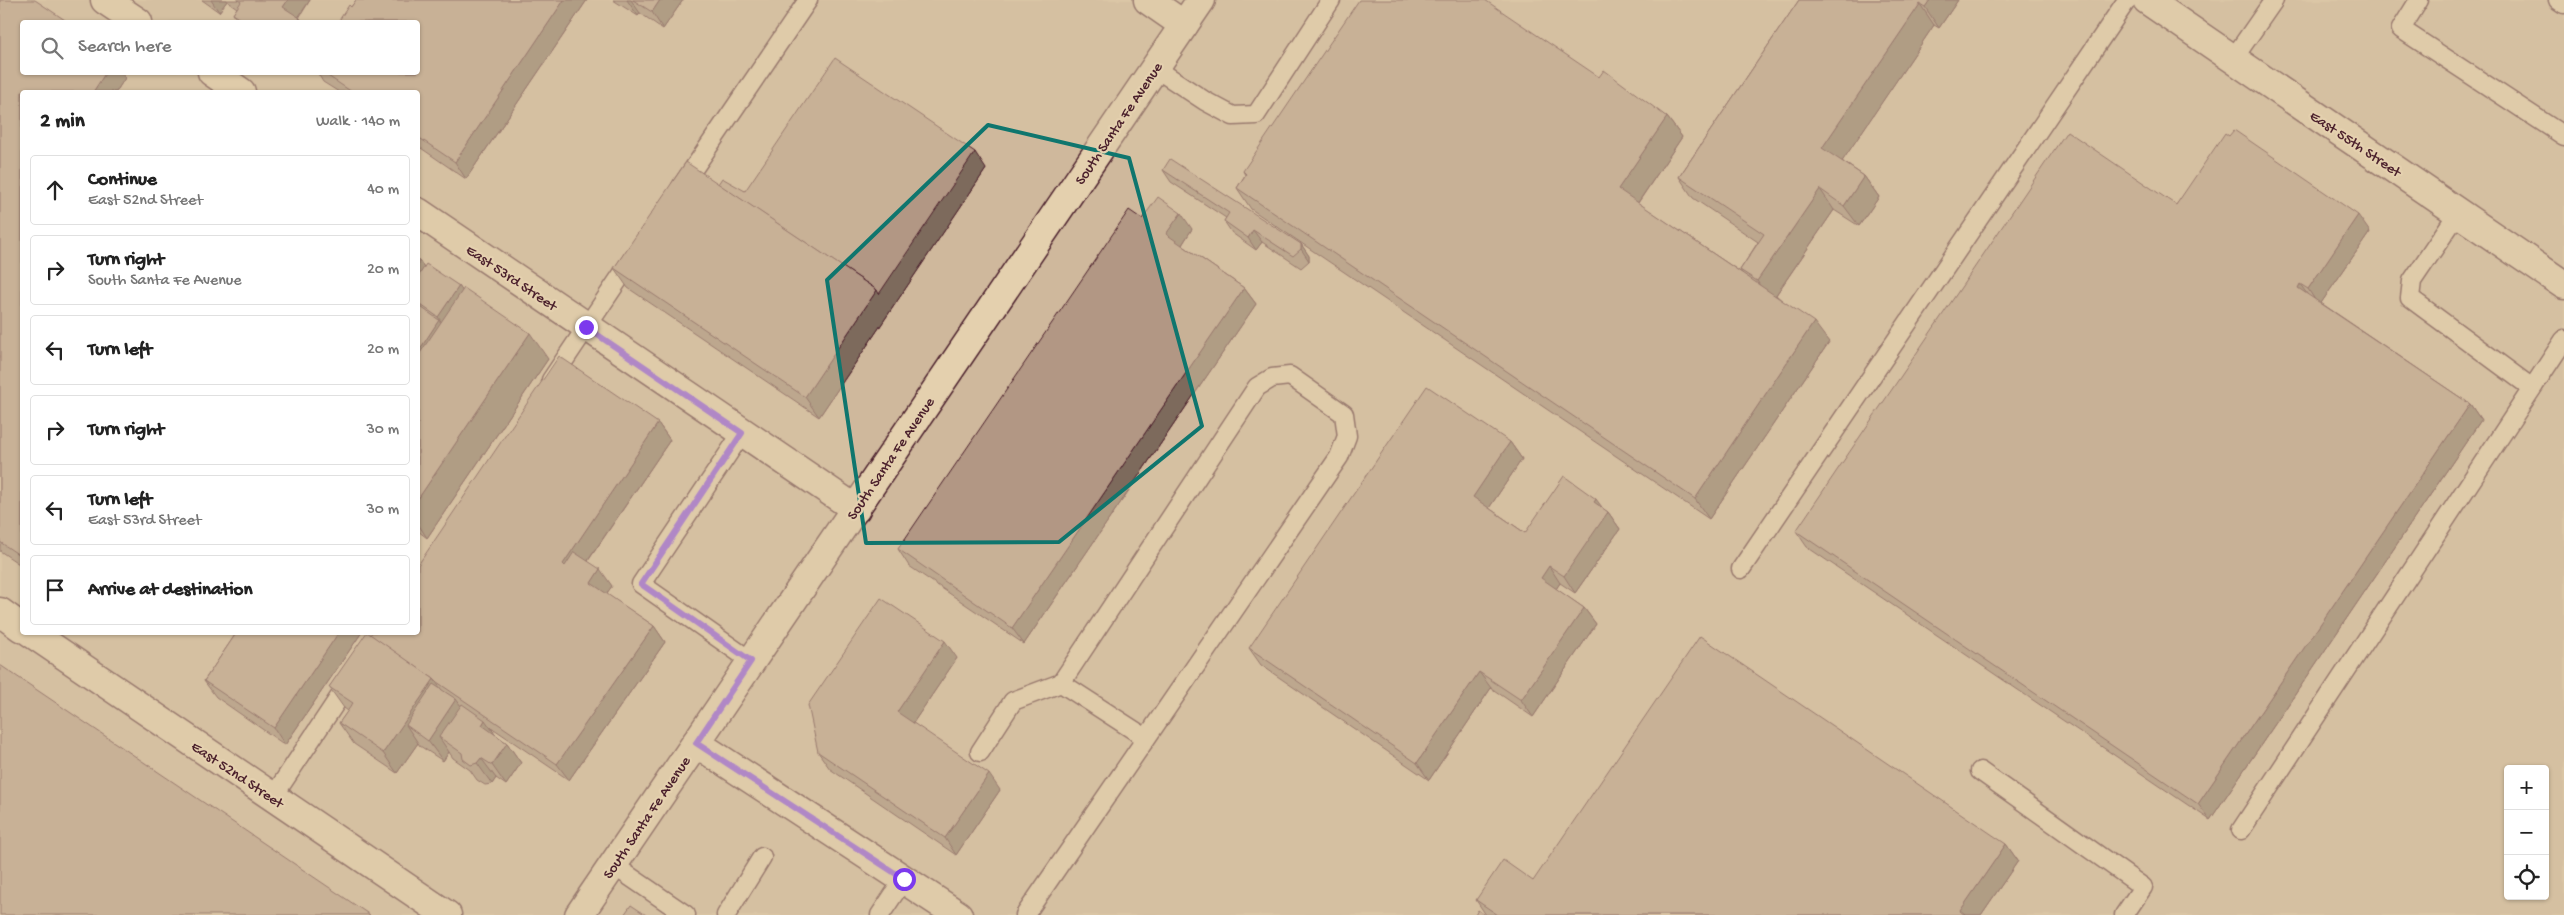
<!DOCTYPE html>
<meta charset="utf-8">
<style>
:root{--surface:#fff;--page:#f2f2f2;--text:#222;--muted:#767676;--line:#e0e0e0}
body{margin:0;font-family:"Gochi Hand",sans-serif;background:var(--page);color:var(--text)}
.controls{position:absolute;right:15px;bottom:15px;display:grid;overflow:hidden;border-radius:5px;box-shadow:0 1px 4px #0004}
.controls button{width:45px;height:45px;display:grid;place-items:center;padding:0;border:0;border-bottom:1px solid var(--line);background:var(--surface);color:var(--text);font:25px sans-serif}
.stop{position:absolute;width:15px;height:15px;margin:-11px;border:4px solid #7c3aed;border-radius:50%;background:#fff}
.stop.end{background:#7c3aed;border-color:#fff;box-shadow:0 1px 5px #0008}
.list{margin:0;padding:0;list-style:none}
h2{display:flex;justify-content:space-between;align-items:center;height:65px;margin:0;padding:0 20px;font-size:21px}
h2 small{font-size:16px;font-weight:400;color:var(--muted)}
.list li{display:grid;grid-template-columns:32px 1fr auto;gap:15px;align-items:center;box-sizing:border-box;height:70px;margin:0 10px 10px;padding:0 10px;border:1px solid var(--line);border-radius:5px}
.list b{display:block;font-size:19px;white-space:nowrap}
.list p{margin:0;font-size:16px;white-space:nowrap;color:var(--muted)}
.list em{font-size:16px;font-style:normal;color:var(--muted)}
.icon{flex:none;width:28px;height:28px;fill:none;stroke:currentColor;stroke-width:2;stroke-linecap:round;stroke-linejoin:round}
.map{position:relative;flex:none;width:2564px;height:915px;overflow:hidden}
.search{position:absolute;background:var(--surface);box-shadow:0 1px 4px #0004;left:20px;top:20px;width:400px;height:55px;display:flex;align-items:center;gap:12px;box-sizing:border-box;padding:0 18px;border-radius:5px;color:var(--muted);font-size:19px}
.panel{position:absolute;background:var(--surface);box-shadow:0 1px 4px #0004;left:20px;top:90px;width:400px;height:545px;border-radius:5px}
.map>svg:first-child{display:block}
.built{fill:#cfb89c;fill-rule:evenodd}
.lines{fill:none;stroke-linecap:round;stroke-linejoin:round}
.service-casing{stroke:#4a1f2b;stroke-width:21}
.minor-casing{stroke:#4a1f2b;stroke-width:31}
.tertiary-casing{stroke:#4a1f2b;stroke-width:31}
.secondary-casing{stroke:#4a1f2b;stroke-width:31}
.service{stroke:#e4d0ae;stroke-width:18}
.minor{stroke:#e4d0ae;stroke-width:28}
.tertiary{stroke:#e4d0ae;stroke-width:28}
.secondary{stroke:#e4d0ae;stroke-width:28}
.wall{fill:#998272;stroke:#4a1f2b}
.shaded-wall{fill:#7d6a5c;stroke:#4a1f2b}
.building{fill:#b29784;stroke:#4a1f2b}
.route{stroke:#7c3aed;stroke-width:6}
.marked{fill:none;stroke:#0f766e;stroke-width:4;stroke-linejoin:round}
.labels{text-anchor:middle;stroke-width:4.5;stroke-linejoin:round;paint-order:stroke}
.street-label{font-size:15px;fill:#4a1f2b;stroke:#e4d0ae}
</style>
<div class="map">
<svg width="2564" height="915" viewBox="0 0 2564 915">
<rect width="100%" height="100%" fill="#dbc6a6"/>
<filter id="ink" filterUnits="userSpaceOnUse"><feTurbulence type="fractalNoise" baseFrequency=".02" numOctaves="2"/><feDisplacementMap in="SourceGraphic" scale="10" xChannelSelector="R" yChannelSelector="G"/><feConvolveMatrix kernelMatrix="1 2 1 2 8 2 1 2 1" color-interpolation-filters="sRGB"/></filter>
<g filter="url(#ink)">
<path class="built" d="M 0,0 L 2564,0 L 2564,915 L 0,915 ZM 22,22 L 418,22 L 418,72 L 22,72 ZM 22,92 L 418,92 L 418,632 L 22,632 ZM 2508,769 L 2545,769 L 2545,896 L 2508,896 Z"/>
<g class="lines">
<g class="service-casing">
<g id="service">
<path d="M 2419,0 L 2401,29 L 2564,136"/>
<path d="M 2558,0 L 2564,4"/>
<path d="M 2233,59 L 2274,0"/>
<path d="M 1155,68 L 1205,101 L 1233,116 L 1256,115 L 1331,0"/>
<path d="M 681,187 L 808,0"/>
<path d="M 2458,213 L 2412,281 L 2410,298 L 2532,388"/>
<path d="M 551,380 L 633,258"/>
<path d="M 742,433 L 641,584 L 751,661"/>
<path d="M 1741,569 L 2127,0"/>
<path d="M 1061,683 L 1146,738"/>
<path d="M 980,752 L 1013,701 L 1061,683 L 1257,387 L 1272,378 L 1290,376 L 1344,414 L 1347,436 L 1339,457 L 1025,915"/>
<path d="M 1980,771 L 2143,887 L 2124,915"/>
<path d="M 273,797 L 350,681"/>
<path d="M 2241,830 L 2564,340"/>
<path d="M 613,865 L 686,915"/>
<path d="M 726,915 L 762,857"/>
<path d="M 880,915 L 904,879"/>
</g>
</g>
<g class="minor-casing">
<g id="minor">
<path d="M 105,0 L 138,22"/>
<path d="M 1148,0 L 1184,25"/>
<path d="M 212,72 L 241,92"/>
<path d="M 418,212 L 856,509"/>
<path d="M 0,612 L 22,628"/>
<path d="M 30,632 L 447,915"/>
<path d="M 696,743 L 958,915"/>
</g>
</g>
<g class="tertiary-casing">
<path id="tertiary" d="M 2147,0 L 2564,285"/>
</g>
<g class="secondary-casing">
<path id="secondary" d="M 579,915 L 1201,0"/>
</g>
<use href="#service" class="service"/>
<use href="#minor" class="minor"/>
<use href="#tertiary" class="tertiary"/>
<use href="#secondary" class="secondary"/>
</g>
<g class="wall">
<path d="M 0,0 L 22,22 L 125,78 L 116,92 L 22,92 L 22,566 L 0,551 Z"/>
<path d="M 202,0 L 310,0 L 299,18 L 302,22 L 239,22 L 233,14 L 237,8 L 227,1 L 219,12 Z"/>
<path d="M 356,0 L 587,0 L 466,179 L 418,146 L 418,92 L 339,92 L 323,82 L 317,72 L 418,72 L 351,7 Z"/>
<path d="M 613,0 L 683,0 L 663,29 L 640,13 L 638,16 Z"/>
<path d="M 1799,0 L 1958,0 L 1939,28 L 1934,25 L 1842,161 L 1864,176 L 1879,197 L 1859,226 L 1834,210 L 1776,295 L 1829,342 L 1709,519 L 1251,209 L 1237,188 L 1245,175 L 1243,171 L 1599,77 L 1667,117 L 1682,137 L 1638,203 L 1742,273 L 1740,270 L 1758,242 L 1693,198 L 1679,177 Z"/>
<path d="M 2229,136 L 2370,232 L 2321,303 L 2470,404 L 2481,420 L 2210,820 L 1807,547 L 1796,531 L 2176,205 Z"/>
<path d="M 986,169 L 819,417 L 628,288 L 614,268 L 718,184 L 745,191 Z"/>
<path d="M 1163,170 L 1301,244 L 1309,256 L 1309,261 L 1301,268 L 1262,242 L 1256,250 L 1232,233 L 1224,221 L 1226,218 L 1171,182 Z"/>
<path d="M 1142,219 L 1192,229 L 1182,245 L 1244,288 L 1256,304 L 1024,644 L 909,566 L 898,549 Z"/>
<path d="M 418,259 L 424,267 L 459,286 L 462,291 L 548,359 L 427,538 L 418,531 Z"/>
<path d="M 658,423 L 670,440 L 588,561 L 612,586 L 606,594 L 654,626 L 665,642 L 569,780 L 491,727 L 496,735 L 507,743 L 521,763 L 506,785 L 496,778 L 492,784 L 485,785 L 477,780 L 470,770 L 453,758 L 449,752 L 443,761 L 420,746 L 418,743 L 397,773 L 354,744 L 339,723 L 348,711 L 344,708 L 329,687 L 370,635 Z"/>
<path d="M 1510,442 L 1522,459 L 1489,508 L 1525,533 L 1603,509 L 1608,512 L 1620,529 L 1575,593 L 1560,583 L 1556,589 L 1584,608 L 1596,624 L 1533,717 L 1491,688 L 1429,780 L 1261,665 L 1249,648 Z"/>
<path d="M 237,632 L 362,632 L 285,745 L 216,697 L 204,681 Z"/>
<path d="M 957,658 L 913,723 L 1000,790 L 956,855 L 830,769 L 818,752 Z"/>
<path d="M 2006,844 L 2018,861 L 1981,915 L 1486,915 L 1476,900 L 1533,881 Z"/>
</g>
<g class="shaded-wall">
<path d="M 211,0 L 227,0 L 227,1 L 219,12 Z"/>
<path d="M 288,0 L 310,0 L 295,22 L 283,7 Z"/>
<path d="M 564,0 L 587,0 L 466,179 L 455,162 Z"/>
<path d="M 627,0 L 631,0 L 640,13 L 638,16 Z"/>
<path d="M 660,0 L 683,0 L 663,29 L 652,12 Z"/>
<path d="M 1930,0 L 1958,0 L 1939,28 L 1925,7 Z"/>
<path d="M 1920,4 L 1934,25 L 1837,169 L 1822,148 Z"/>
<path d="M 300,18 L 302,22 L 297,22 Z"/>
<path d="M 106,72 L 121,72 L 125,78 L 116,92 L 93,92 Z"/>
<path d="M 1667,117 L 1682,137 L 1633,210 L 1618,189 Z"/>
<path d="M 975,152 L 986,169 L 819,417 L 805,397 L 877,290 Z"/>
<path d="M 1864,176 L 1879,197 L 1859,226 L 1844,206 Z"/>
<path d="M 1820,189 L 1834,210 L 1771,302 L 1757,281 Z"/>
<path d="M 1181,213 L 1192,229 L 1178,251 L 1166,234 Z"/>
<path d="M 2358,215 L 2370,232 L 2319,306 L 2308,289 Z"/>
<path d="M 1253,230 L 1262,242 L 1256,250 L 1248,238 Z"/>
<path d="M 1301,244 L 1309,256 L 1309,261 L 1301,249 Z"/>
<path d="M 419,260 L 437,286 L 418,303 L 418,263 Z"/>
<path d="M 2300,284 L 2312,301 L 2298,288 Z"/>
<path d="M 459,286 L 477,312 L 456,343 L 438,317 Z"/>
<path d="M 1244,288 L 1256,304 L 1024,644 L 1012,628 Z"/>
<path d="M 439,320 L 457,346 L 418,401 L 418,352 Z"/>
<path d="M 1814,322 L 1829,342 L 1709,519 L 1695,499 Z"/>
<path d="M 530,333 L 548,359 L 427,538 L 418,524 L 418,499 Z"/>
<path d="M 2470,404 L 2481,420 L 2210,820 L 2198,804 Z"/>
<path d="M 658,423 L 670,440 L 574,581 L 563,564 Z"/>
<path d="M 1510,442 L 1522,459 L 1485,514 L 1473,497 Z"/>
<path d="M 1596,499 L 1607,514 L 1608,512 L 1620,529 L 1575,593 L 1564,576 L 1594,502 Z"/>
<path d="M 1549,566 L 1560,583 L 1552,595 L 1541,578 Z"/>
<path d="M 600,569 L 612,586 L 602,600 L 591,583 Z"/>
<path d="M 1584,608 L 1596,624 L 1533,717 L 1521,700 Z"/>
<path d="M 654,626 L 665,642 L 569,780 L 557,764 Z"/>
<path d="M 339,632 L 362,632 L 285,745 L 274,728 Z"/>
<path d="M 945,641 L 957,658 L 909,729 L 897,712 Z"/>
<path d="M 1479,672 L 1491,688 L 1429,780 L 1417,763 Z"/>
<path d="M 434,679 L 449,700 L 406,725 L 418,743 L 397,773 L 383,753 Z"/>
<path d="M 456,699 L 471,720 L 439,737 L 449,752 L 443,761 L 428,741 Z"/>
<path d="M 485,720 L 500,741 L 482,725 Z"/>
<path d="M 507,743 L 521,763 L 506,785 L 492,765 Z"/>
<path d="M 481,758 L 496,778 L 492,784 L 477,763 Z"/>
<path d="M 989,774 L 1000,790 L 956,855 L 945,838 Z"/>
<path d="M 2006,844 L 2018,861 L 1981,915 L 1963,915 L 1960,911 Z"/>
</g>
<g class="building">
<path d="M 0,0 L 35,0 L 68,22 L 22,22 L 22,72 L 106,72 L 93,92 L 22,92 L 22,557 L 0,542 Z"/>
<path d="M 238,0 L 288,0 L 283,7 L 300,18 L 297,22 L 246,22 L 233,14 L 241,2 Z"/>
<path d="M 356,0 L 564,0 L 455,162 L 418,137 L 418,92 L 352,92 L 322,72 L 418,72 L 418,22 L 338,22 L 349,5 L 351,7 Z"/>
<path d="M 633,0 L 660,0 L 652,12 Z"/>
<path d="M 1359,0 L 1485,0 L 1599,77 L 1604,70 L 1667,117 L 1618,189 L 1814,322 L 1695,499 L 1237,188 L 1246,174 L 1243,171 Z"/>
<path d="M 1799,0 L 1930,0 L 1925,7 L 1920,4 L 1822,148 L 1864,176 L 1844,206 L 1820,189 L 1757,281 L 1740,270 L 1764,234 L 1679,177 Z"/>
<path d="M 835,58 L 975,152 L 879,294 L 877,290 L 718,184 L 722,178 L 745,191 Z"/>
<path d="M 2234,130 L 2358,215 L 2308,289 L 2300,284 L 2298,288 L 2470,404 L 2198,804 L 1796,531 L 2067,131 L 2176,205 L 2225,133 L 2229,136 Z"/>
<path d="M 1170,159 L 1301,244 L 1301,249 L 1293,256 L 1253,230 L 1248,238 L 1224,221 L 1229,213 L 1163,170 Z"/>
<path d="M 686,162 L 877,290 L 805,397 L 614,268 Z"/>
<path d="M 1158,197 L 1181,213 L 1166,234 L 1244,288 L 1012,628 L 898,549 L 1129,210 L 1142,219 Z"/>
<path d="M 426,264 L 459,286 L 438,317 L 418,303 L 418,277 Z"/>
<path d="M 464,288 L 530,333 L 418,499 L 418,356 Z"/>
<path d="M 418,305 L 439,320 L 418,352 Z"/>
<path d="M 559,356 L 658,423 L 563,564 L 565,566 L 574,552 L 600,569 L 591,583 L 654,626 L 557,764 L 437,682 L 434,679 L 370,635 L 372,632 L 418,632 L 418,565 Z"/>
<path d="M 1427,386 L 1510,442 L 1473,497 L 1525,533 L 1564,476 L 1596,499 L 1594,502 L 1608,512 L 1564,576 L 1549,566 L 1541,578 L 1584,608 L 1521,700 L 1479,672 L 1417,763 L 1249,648 Z"/>
<path d="M 881,598 L 945,641 L 897,712 L 989,774 L 945,838 L 818,752 L 808,705 Z"/>
<path d="M 237,632 L 339,632 L 274,728 L 204,681 Z"/>
<path d="M 367,632 L 434,679 L 383,753 L 339,723 L 353,703 L 329,687 Z"/>
<path d="M 1700,636 L 2006,844 L 1960,911 L 1965,915 L 1498,915 L 1476,900 L 1503,860 L 1533,881 Z"/>
<path d="M 0,665 L 370,915 L 0,915 Z"/>
<path d="M 433,684 L 456,699 L 428,741 L 406,725 Z"/>
<path d="M 462,704 L 485,720 L 482,725 L 507,743 L 492,765 L 481,758 L 477,763 L 471,765 L 463,759 L 462,753 L 439,737 Z"/>
<path d="M 631,905 L 646,915 L 624,915 Z"/>
<path d="M 1478,910 L 1485,915 L 1475,915 Z"/>
</g>
</g>
<g class="lines" filter="url(#ink)">
<path class="route" d="M 586,327 L 742,433 L 641,584 L 751,661 L 696,743 L 904,879"/>
</g>
<path d="M0 0H2564V915H0ZM 988,125 L 1129,158 L 1202,426 L 1059,542 L 866,543 L 827,280 Z" fill="#dbc6a6" fill-opacity=".55" fill-rule="evenodd"/>
<path class="marked" d="M 988,125 L 1129,158 L 1202,426 L 1059,542 L 866,543 L 827,280 Z"/>
<g class="labels">
<g class="street-label">
<text transform="translate(1118 123) rotate(-56)" y="5">South Santa Fe Avenue</text>
<text transform="translate(2356 143) rotate(34)" y="5">East 55th Street</text>
<text transform="translate(512 277) rotate(34)" y="5">East 53rd Street</text>
<text transform="translate(890 458) rotate(-56)" y="5">South Santa Fe Avenue</text>
<text transform="translate(238 774) rotate(34)" y="5">East 52nd Street</text>
<text transform="translate(646 817) rotate(-56)" y="5">South Santa Fe Avenue</text>
</g>
</g>
</svg>
<div class="controls">
<button>+</button>
<button>−</button>
<button><svg class="icon" aria-label="locate" viewBox="0 0 24 24"><circle cx="12" cy="12" r="6"/><path d="M12 2v4M12 18v4M2 12h4M18 12h4"/></svg></button>
</div>
<div class="stop" style="left:904px;top:879px"></div>
<div class="stop end" style="left:586px;top:327px"></div>
<div class="search"><svg class="icon" aria-label="search" viewBox="0 0 24 24"><circle cx="10" cy="10" r="6"/><path d="M15 15l6 6"/></svg>Search here</div>
<section class="panel">
<h2>2 min<small>Walk · 140 m</small></h2>
<ul class="list">
<li><svg class="icon" aria-label="ahead" viewBox="0 0 24 24"><path d="M12 20V5M6 11l6-6 6 6"/></svg><div><b>Continue</b><p>East 52nd Street</p></div><em>40 m</em></li>
<li><svg class="icon" aria-label="right" viewBox="0 0 24 24"><path d="M7 20v-9h11M14 6l5 5-5 5"/></svg><div><b>Turn right</b><p>South Santa Fe Avenue</p></div><em>20 m</em></li>
<li><svg class="icon" aria-label="left" viewBox="0 0 24 24"><path d="M17 20v-9H6M10 6l-5 5 5 5"/></svg><div><b>Turn left</b></div><em>20 m</em></li>
<li><svg class="icon" aria-label="right" viewBox="0 0 24 24"><path d="M7 20v-9h11M14 6l5 5-5 5"/></svg><div><b>Turn right</b></div><em>30 m</em></li>
<li><svg class="icon" aria-label="left" viewBox="0 0 24 24"><path d="M17 20v-9H6M10 6l-5 5 5 5"/></svg><div><b>Turn left</b><p>East 53rd Street</p></div><em>30 m</em></li>
<li><svg class="icon" aria-label="arrive" viewBox="0 0 24 24"><path d="M6 21V4h12l-3 4 3 4H6"/></svg><div><b>Arrive at destination</b></div></li>
</ul>
</section>
</div>
